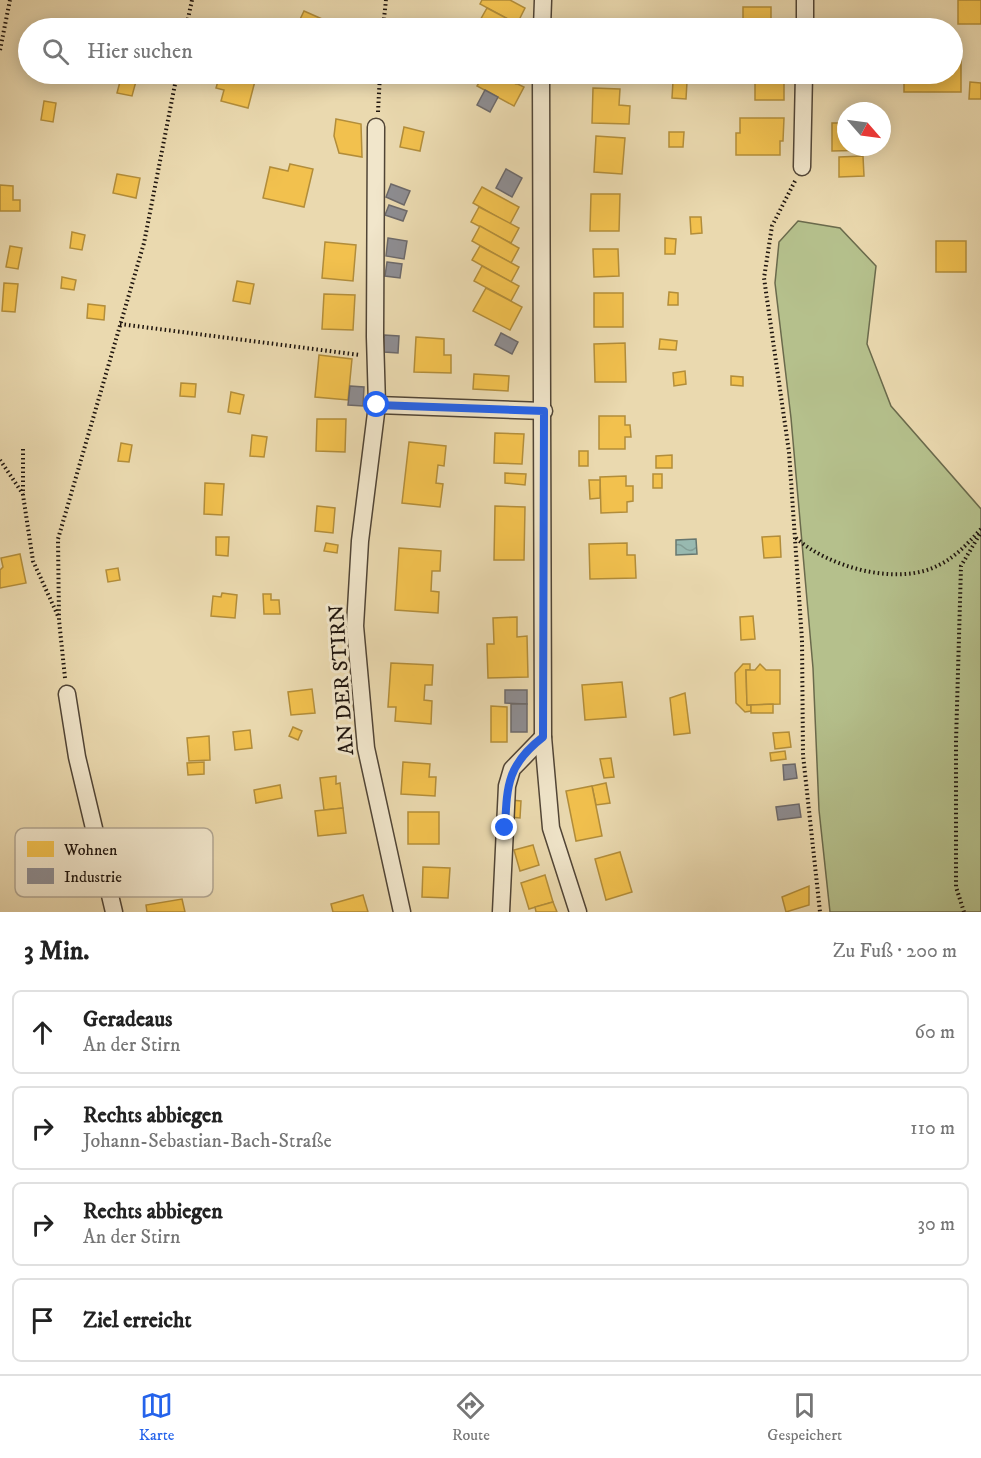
<!DOCTYPE html>
<html lang="de">
<meta charset="utf-8">
<style>
:root{--surface:#fff;--page:#f2f2f2;--text:#222;--muted:#767676;--line:#e0e0e0;--accent:#2563eb}
body{margin:0;font-family:"IM FELL DW Pica",serif;background:var(--page);color:var(--text)}
.compass{position:absolute;left:837px;top:102px;width:54px;height:54px;border-radius:50%;background:var(--surface);box-shadow:0 3px 15px #0003;rotate:118deg}
.stop{position:absolute;width:18px;height:18px;margin:-14px;border:4px solid #2563eb;border-radius:50%;background:#fff}
.stop.end{background:#2563eb;border-color:#fff;box-shadow:0 2px 6px #0008}
.list{margin:0;padding:0;list-style:none}
h2{display:flex;justify-content:space-between;align-items:center;height:78px;margin:0;padding:0 24px;font-size:26px}
h2 small{font-size:20px;font-weight:400;color:var(--muted)}
.list li{display:grid;grid-template-columns:39px 1fr auto;gap:18px;align-items:center;box-sizing:border-box;height:84px;margin:0 12px 12px;padding:0 12px;border:2px solid var(--line);border-radius:9px}
.list b{display:block;font-size:22px;white-space:nowrap}
.list p{margin:0;font-size:20px;white-space:nowrap;color:var(--muted)}
.list em{font-size:20px;font-style:normal;color:var(--muted)}
.icon{flex:none;width:33px;height:33px;fill:none;stroke:currentColor;stroke-width:2;stroke-linecap:round;stroke-linejoin:round}
.map{position:relative;flex:none;width:981px;height:912px;overflow:hidden}
.search{position:absolute;background:var(--surface);box-shadow:0 3px 15px #0003;left:18px;right:18px;top:18px;height:66px;display:flex;align-items:center;gap:15px;box-sizing:border-box;padding:0 21px;border-radius:33px;color:var(--muted);font-size:22px}
.sheet{height:462px;background:var(--surface)}
nav{display:flex;justify-content:space-around;align-items:center;box-sizing:border-box;height:84px;border-top:2px solid var(--line);background:var(--surface);font-size:16px;color:var(--muted)}
nav a{display:grid;justify-items:center;gap:3px}
nav .on{color:var(--accent)}
.map>svg:first-child{display:block}
.green{fill:#b5c08c;stroke:#6a6a4c;stroke-width:1.5}
.water{fill:url(#water-waves);stroke:#67776f;stroke-width:1.5}
.homes{fill:#f2c14e;stroke:#b28d3a;stroke-width:1.5}
.industry{fill:#8d8d92;stroke:#6c696a;stroke-width:1.5}
.lines{fill:none;stroke-linecap:round;stroke-linejoin:round}
.street-casing{stroke:#514536;stroke-width:19}
.path{stroke:#1e140d;stroke-width:4;stroke-dasharray:1.5 3;stroke-linecap:butt}
.street{stroke:#f1e6cb;stroke-width:16}
.route{stroke:#2563eb;stroke-width:8}
.labels{text-anchor:middle;stroke-width:6;stroke-linejoin:round;paint-order:stroke}
.street-label{font-size:21px;fill:#1e140d;stroke:#f1e6cb}
.key{fill:#f1e6cb;stroke:#b2a792;stroke-width:1.5}
.key-label{font-size:16px;fill:#1e140d}
</style>
<div class="map">
<svg width="981" height="912" viewBox="0 0 981 912">
<defs>
<pattern id="water-waves" width="16" height="10" patternUnits="userSpaceOnUse" patternTransform="scale(1.5)"><rect width="16" height="10" fill="#98b9b0"/><path d="M0 5q4-4 8 0t8 0" fill="none" stroke="#839e96"/></pattern>
</defs>
<rect width="100%" height="100%" fill="#ead9af"/>
<filter id="stains"><feTurbulence type="fractalNoise" baseFrequency=".00333" numOctaves="4"/><feColorMatrix values="0 0 0 0 .2 0 0 0 0 .09 0 0 0 0 .02 0 0 0 .5 -.17"/></filter>
<radialGradient id="worn" r=".72"><stop offset=".6" stop-color="#630" stop-opacity="0"/><stop offset="1" stop-color="#630" stop-opacity=".3"/></radialGradient>
<path class="green" d="M 798,221 L 840,228 L 876,266 L 867,344 L 891,406 L 981,509 L 981,912 L 830,912 L 819,810 L 813,668 L 791,418 L 775,283 L 779,242 Z"/>
<path class="water" d="M 696,539 L 697,554 L 676,555 L 676,540 Z"/>
<g class="homes">
<path d="M 482,0 L 510,0 L 525,8 L 517,24 L 480,4 Z"/>
<rect x="958" y="0" width="23" height="24"/>
<rect x="743" y="7" width="28" height="21"/>
<path d="M 487,8 L 525,28 L 487,28 L 478,24 Z"/>
<path d="M 304,11 L 322,19 L 318,28 L 296,28 Z"/>
<path d="M 952,53 L 961,53 L 961,92 L 904,92 L 904,74 L 952,74 Z"/>
<path d="M 122,74 L 138,74 L 132,96 L 117,93 Z"/>
<path d="M 220,74 L 255,81 L 248,108 L 221,101 L 224,90 L 216,88 Z"/>
<path d="M 484,74 L 497,74 L 524,87 L 514,106 L 477,86 Z"/>
<path d="M 497,74 L 522,74 L 516,84 Z"/>
<rect x="755" y="74" width="29" height="26"/>
<path d="M 673,81 L 687,82 L 686,99 L 672,98 Z"/>
<path d="M 970,82 L 981,83 L 981,99 L 969,99 Z"/>
<path d="M 593,88 L 620,89 L 619,105 L 630,106 L 629,124 L 592,123 Z"/>
<path d="M 44,101 L 56,103 L 53,122 L 41,120 Z"/>
<path d="M 845,116 L 846,147 L 873,147 L 873,150 L 832,151 L 832,123 L 845,123 Z"/>
<path d="M 740,118 L 784,118 L 783,141 L 780,141 L 780,155 L 736,155 L 736,133 L 740,133 Z"/>
<path d="M 336,119 L 361,124 L 362,157 L 339,153 L 334,136 Z"/>
<path d="M 404,127 L 424,132 L 420,151 L 400,147 Z"/>
<path d="M 669,132 L 684,132 L 683,147 L 669,147 Z"/>
<path d="M 596,136 L 625,138 L 622,174 L 594,172 Z"/>
<path d="M 863,156 L 864,176 L 839,177 L 839,157 Z"/>
<path d="M 290,164 L 313,169 L 304,207 L 263,198 L 270,167 L 288,171 Z"/>
<path d="M 117,174 L 140,178 L 136,198 L 113,193 Z"/>
<path d="M 0,185 L 13,186 L 13,200 L 20,200 L 20,211 L 0,211 Z"/>
<path d="M 482,187 L 519,207 L 510,224 L 473,203 Z"/>
<path d="M 591,194 L 620,194 L 619,231 L 590,231 Z"/>
<path d="M 479,207 L 519,228 L 511,243 L 471,222 Z"/>
<path d="M 690,217 L 701,217 L 702,233 L 691,234 Z"/>
<path d="M 480,226 L 519,248 L 511,263 L 472,241 Z"/>
<path d="M 72,232 L 85,235 L 82,250 L 70,248 Z"/>
<path d="M 665,238 L 676,239 L 675,254 L 665,254 Z"/>
<rect x="936" y="241" width="30" height="31"/>
<path d="M 325,242 L 356,245 L 353,281 L 322,278 Z"/>
<path d="M 10,246 L 22,248 L 18,269 L 6,267 Z"/>
<path d="M 480,246 L 519,267 L 511,282 L 472,260 Z"/>
<path d="M 593,249 L 618,249 L 619,276 L 594,277 Z"/>
<path d="M 482,266 L 519,286 L 511,301 L 474,281 Z"/>
<path d="M 62,277 L 76,280 L 74,290 L 61,288 Z"/>
<path d="M 237,281 L 254,284 L 250,304 L 233,301 Z"/>
<path d="M 4,283 L 18,284 L 15,312 L 2,311 Z"/>
<path d="M 486,288 L 522,307 L 510,330 L 473,311 Z"/>
<path d="M 669,292 L 678,293 L 678,305 L 668,305 Z"/>
<rect x="594" y="293" width="29" height="34"/>
<path d="M 324,294 L 355,295 L 353,330 L 322,329 Z"/>
<path d="M 88,304 L 105,306 L 104,320 L 87,318 Z"/>
<path d="M 416,337 L 444,339 L 444,355 L 451,355 L 451,373 L 414,372 Z"/>
<path d="M 660,339 L 677,341 L 676,350 L 659,349 Z"/>
<path d="M 625,343 L 626,382 L 595,382 L 594,344 Z"/>
<path d="M 319,355 L 352,359 L 348,400 L 315,397 Z"/>
<path d="M 685,371 L 686,384 L 674,386 L 673,373 Z"/>
<path d="M 474,374 L 509,376 L 508,391 L 473,389 Z"/>
<path d="M 731,376 L 743,377 L 743,386 L 731,385 Z"/>
<path d="M 181,383 L 196,384 L 195,397 L 180,396 Z"/>
<path d="M 231,392 L 244,395 L 240,414 L 228,412 Z"/>
<path d="M 599,416 L 625,416 L 625,425 L 630,425 L 631,437 L 625,437 L 625,449 L 599,449 Z"/>
<path d="M 317,419 L 346,419 L 345,452 L 316,451 Z"/>
<path d="M 495,433 L 524,434 L 522,464 L 494,463 Z"/>
<path d="M 252,435 L 267,437 L 264,457 L 250,456 Z"/>
<path d="M 409,442 L 446,446 L 444,466 L 438,465 L 436,483 L 443,484 L 440,507 L 402,503 Z"/>
<path d="M 121,443 L 132,445 L 129,462 L 118,461 Z"/>
<rect x="579" y="451" width="9" height="15"/>
<path d="M 672,455 L 672,468 L 656,468 L 656,456 Z"/>
<path d="M 505,473 L 526,474 L 525,485 L 505,483 Z"/>
<rect x="653" y="474" width="9" height="14"/>
<path d="M 626,476 L 626,486 L 633,486 L 633,501 L 627,502 L 627,512 L 601,513 L 600,477 Z"/>
<path d="M 589,480 L 600,480 L 600,498 L 590,499 Z"/>
<path d="M 205,483 L 224,484 L 222,515 L 204,514 Z"/>
<path d="M 317,506 L 335,508 L 333,533 L 315,531 Z"/>
<path d="M 495,506 L 525,507 L 524,560 L 494,560 Z"/>
<path d="M 780,536 L 781,557 L 764,558 L 762,537 Z"/>
<path d="M 216,537 L 229,537 L 228,556 L 216,555 Z"/>
<path d="M 326,543 L 338,545 L 337,553 L 324,551 Z"/>
<path d="M 627,543 L 627,555 L 635,555 L 636,578 L 590,579 L 589,544 Z"/>
<path d="M 399,548 L 441,551 L 440,571 L 432,571 L 431,591 L 439,592 L 438,613 L 395,610 Z"/>
<path d="M 20,554 L 26,583 L 0,588 L 0,570 L 3,567 L 1,558 Z"/>
<path d="M 118,568 L 120,580 L 108,582 L 106,570 Z"/>
<path d="M 222,593 L 237,595 L 235,618 L 211,616 L 213,596 L 221,597 Z"/>
<path d="M 263,594 L 271,594 L 271,600 L 279,600 L 280,614 L 264,614 Z"/>
<path d="M 753,616 L 755,639 L 741,640 L 740,617 Z"/>
<path d="M 517,617 L 517,637 L 527,636 L 528,677 L 488,678 L 487,644 L 494,644 L 493,618 Z"/>
<path d="M 391,663 L 433,665 L 432,685 L 425,685 L 424,700 L 432,701 L 431,724 L 395,721 L 396,707 L 388,707 Z"/>
<path d="M 743,664 L 750,664 L 750,670 L 746,670 L 747,705 L 751,705 L 751,711 L 745,712 L 736,703 L 735,673 Z"/>
<path d="M 760,664 L 766,670 L 780,670 L 780,704 L 747,705 L 746,670 L 755,670 Z"/>
<path d="M 622,682 L 626,717 L 585,720 L 582,685 Z"/>
<path d="M 312,689 L 315,713 L 291,715 L 288,692 Z"/>
<path d="M 685,693 L 690,733 L 674,735 L 670,698 Z"/>
<path d="M 773,704 L 773,713 L 751,713 L 751,705 Z"/>
<path d="M 491,706 L 507,707 L 507,742 L 491,742 Z"/>
<path d="M 293,727 L 302,731 L 298,740 L 289,736 Z"/>
<path d="M 250,730 L 252,748 L 235,750 L 233,732 Z"/>
<path d="M 789,732 L 791,747 L 775,749 L 773,733 Z"/>
<path d="M 209,736 L 210,760 L 189,761 L 187,738 Z"/>
<path d="M 785,751 L 786,759 L 771,761 L 770,753 Z"/>
<path d="M 611,758 L 614,777 L 604,778 L 600,759 Z"/>
<path d="M 204,762 L 204,774 L 188,775 L 187,763 Z"/>
<path d="M 403,762 L 430,764 L 429,777 L 436,777 L 435,796 L 401,794 Z"/>
<path d="M 336,776 L 336,784 L 340,783 L 343,808 L 324,810 L 320,778 Z"/>
<path d="M 606,783 L 610,803 L 596,805 L 592,786 Z"/>
<path d="M 280,785 L 282,798 L 256,803 L 254,790 Z"/>
<path d="M 592,786 L 602,836 L 576,841 L 566,791 Z"/>
<path d="M 511,800 L 521,801 L 520,818 L 510,817 Z"/>
<path d="M 343,808 L 346,833 L 318,836 L 315,811 Z"/>
<rect x="408" y="812" width="31" height="32"/>
<path d="M 533,845 L 539,865 L 520,871 L 514,850 Z"/>
<path d="M 620,852 L 632,892 L 606,900 L 595,859 Z"/>
<path d="M 423,867 L 450,868 L 448,898 L 422,897 Z"/>
<path d="M 545,875 L 553,902 L 529,909 L 521,883 Z"/>
<path d="M 809,886 L 809,905 L 786,912 L 782,897 Z"/>
<path d="M 363,895 L 368,912 L 333,912 L 331,904 Z"/>
<path d="M 182,899 L 185,912 L 147,912 L 146,905 Z"/>
<path d="M 553,902 L 557,912 L 536,912 L 535,907 Z"/>
</g>
<g class="industry">
<path d="M 485,90 L 498,97 L 490,112 L 477,105 Z"/>
<path d="M 506,169 L 522,178 L 512,197 L 496,188 Z"/>
<path d="M 391,184 L 410,191 L 404,205 L 386,197 Z"/>
<path d="M 389,205 L 407,211 L 403,221 L 385,215 Z"/>
<path d="M 388,238 L 407,241 L 404,259 L 386,256 Z"/>
<path d="M 387,262 L 402,264 L 400,278 L 385,276 Z"/>
<path d="M 501,333 L 518,342 L 512,354 L 495,345 Z"/>
<path d="M 384,335 L 399,336 L 398,353 L 384,352 Z"/>
<path d="M 350,386 L 364,387 L 363,406 L 348,405 Z"/>
<path d="M 505,690 L 527,690 L 527,704 L 505,703 Z"/>
<rect x="511" y="704" width="16" height="28"/>
<path d="M 795,764 L 797,778 L 784,780 L 783,765 Z"/>
<path d="M 799,804 L 801,817 L 778,820 L 776,807 Z"/>
</g>
<g class="lines">
<g class="street-casing">
<g id="street">
<path d="M 542,28 L 543,0"/>
<path d="M 805,28 L 805,0"/>
<path d="M 541,74 L 543,737 L 551,828 L 578,912"/>
<path d="M 376,127 L 375,337 L 377,405 L 360,541 L 355,626 L 366,748 L 402,912"/>
<path d="M 802,167 L 804,74"/>
<path d="M 377,405 L 544,411"/>
<path d="M 67,694 L 77,757 L 114,912"/>
<path d="M 501,912 L 507,786 L 512,769 L 543,737"/>
</g>
</g>
<g class="path">
<path d="M 186,28 L 192,0"/>
<path d="M 383,28 L 386,0"/>
<path d="M 0,50 L 10,0"/>
<path d="M 378,112 L 380,74"/>
<path d="M 795,181 L 772,226 L 764,278 L 789,452 L 802,640 L 803,755 L 820,912"/>
<path d="M 120,324 L 360,355"/>
<path d="M 23,449 L 23,495 L 33,561 L 58,616"/>
<path d="M 0,460 L 23,494"/>
<path d="M 796,538 C 828,567 898,587 939,565 C 957,556 968,543 981,529"/>
<path d="M 65,678 L 59,620 L 58,539 L 144,243 L 177,74"/>
<path d="M 964,912 L 956,887 L 956,742 L 961,566 L 981,532"/>
</g>
<use href="#street" class="street"/>
</g>
<g class="lines">
<path class="route" d="M 377,405 L 544,411 L 543,737 C 507,765 507,785 505,828"/>
</g>
<g class="labels">
<g class="street-label">
<text transform="translate(341 680) rotate(-94)" y="7">AN DER STIRN</text>
</g>
</g>
<rect x="15" y="828" width="198" height="69" rx="9" class="key"/>
<rect x="27" y="841" width="27" height="16" fill="#f2c14e"/>
<rect x="27" y="868" width="27" height="16" fill="#8d8d92"/>
<g class="key-label">
<text x="64" y="855">Wohnen</text>
<text x="64" y="882">Industrie</text>
</g>
<rect width="100%" height="100%" filter="url(#stains)"/>
<rect width="100%" height="100%" fill="url(#worn)"/>
</svg>
<svg class="compass" viewBox="-18 -18 36 36"><path d="M0-13l5 13h-10z" fill="#e53935"/><path d="M0 13l5-13h-10z" fill="#767676"/></svg>
<div class="stop" style="left:377px;top:405px"></div>
<div class="stop end" style="left:505px;top:828px"></div>
<div class="search"><svg class="icon" aria-label="search" viewBox="0 0 24 24"><circle cx="10" cy="10" r="6"/><path d="M15 15l6 6"/></svg>Hier suchen</div>
</div>
<section class="sheet">
<h2>3 Min.<small>Zu Fuß · 200 m</small></h2>
<ul class="list">
<li><svg class="icon" aria-label="ahead" viewBox="0 0 24 24"><path d="M12 20V5M6 11l6-6 6 6"/></svg><div><b>Geradeaus</b><p>An der Stirn</p></div><em>60 m</em></li>
<li><svg class="icon" aria-label="right" viewBox="0 0 24 24"><path d="M7 20v-9h11M14 6l5 5-5 5"/></svg><div><b>Rechts abbiegen</b><p>Johann-Sebastian-Bach-Straße</p></div><em>110 m</em></li>
<li><svg class="icon" aria-label="right" viewBox="0 0 24 24"><path d="M7 20v-9h11M14 6l5 5-5 5"/></svg><div><b>Rechts abbiegen</b><p>An der Stirn</p></div><em>30 m</em></li>
<li><svg class="icon" aria-label="arrive" viewBox="0 0 24 24"><path d="M6 21V4h12l-3 4 3 4H6"/></svg><div><b>Ziel erreicht</b></div></li>
</ul>
</section>
<nav>
<a class="on"><svg class="icon" aria-label="map" viewBox="0 0 24 24"><path d="M3 6l6-2 6 2 6-2v14l-6 2-6-2-6 2zM9 4v14M15 6v14"/></svg>Karte</a>
<a><svg class="icon" aria-label="directions" viewBox="0 0 24 24"><path d="M12 3l9 9-9 9-9-9zM9 14v-3h6M13 9l2 2-2 2"/></svg>Route</a>
<a><svg class="icon" aria-label="saved" viewBox="0 0 24 24"><path d="M7 4h10v16l-5-4-5 4z"/></svg>Gespeichert</a>
</nav>
